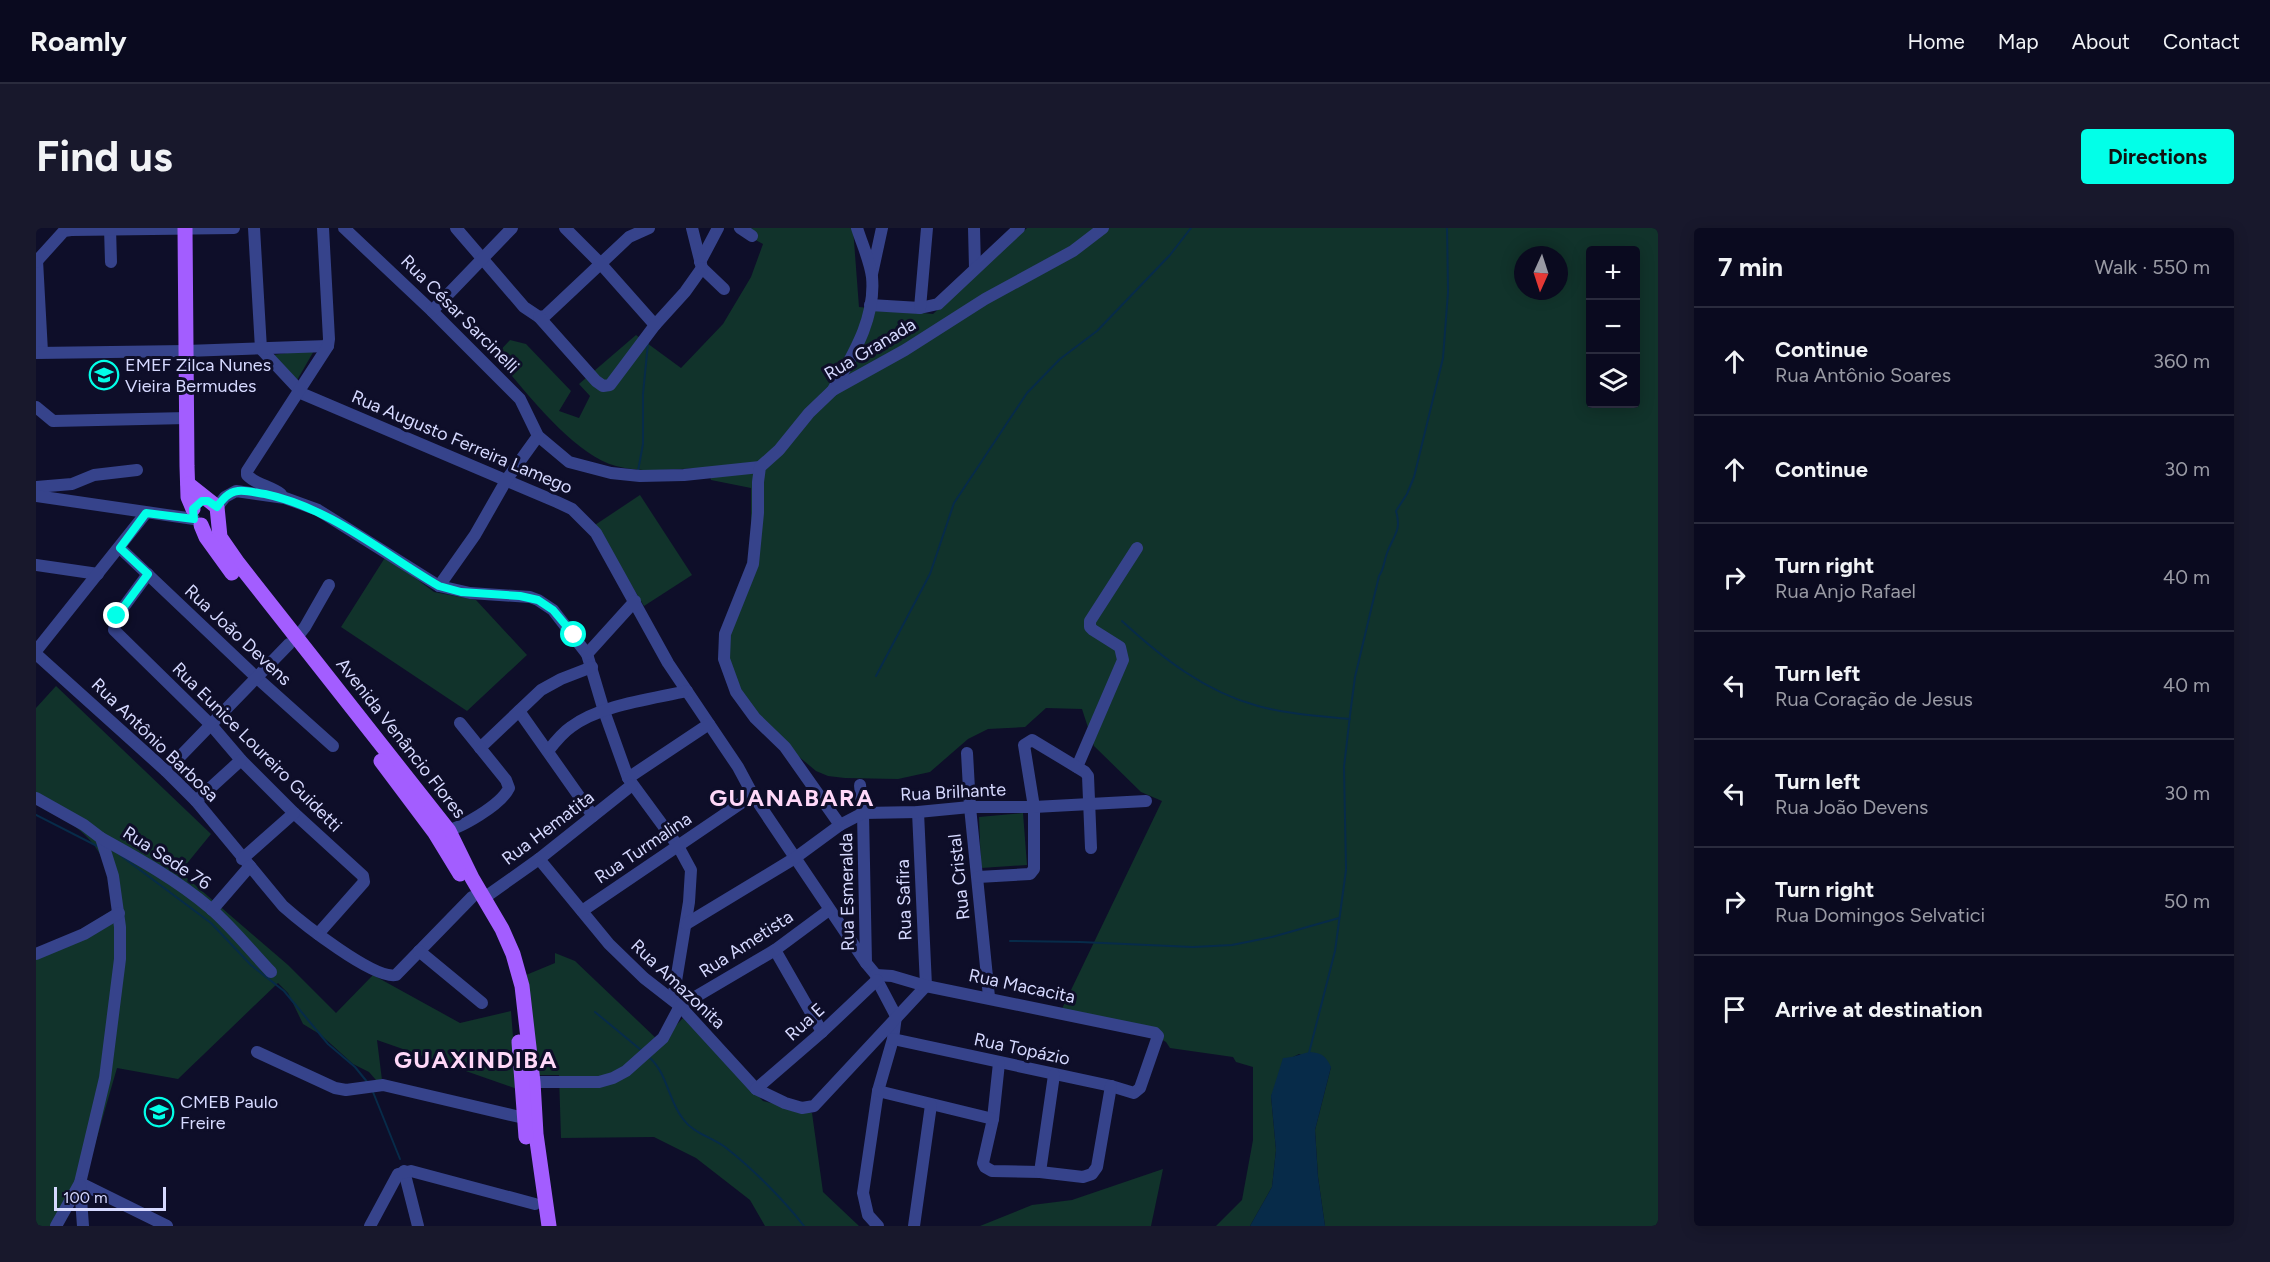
<!DOCTYPE html>
<meta charset="utf-8">
<style>
:root{--surface:#0a0a1f;--page:#18182c;--text:#f1f3f6;--muted:#999aa4;--line:#2a2b3d;--accent:#02ffe8}
body{margin:0;font-family:Figtree,sans-serif;background:var(--page);color:var(--text)}
.controls{position:absolute;right:18px;top:18px;display:grid;overflow:hidden;border-radius:6px;box-shadow:0 3px 15px #0003}
.controls button{width:54px;height:54px;display:grid;place-items:center;padding:0;border:0;border-bottom:2px solid var(--line);background:var(--surface);color:var(--text);font:30px sans-serif}
.compass{position:absolute;left:1478px;top:18px;width:54px;height:54px;border-radius:50%;background:var(--surface);box-shadow:0 3px 15px #0003;rotate:183deg}
.scale{position:absolute;left:18px;bottom:15px;width:112px;box-sizing:border-box;padding-left:6px;border:3px solid #d6d9ff;border-top:0;font-size:16px;line-height:21px;white-space:nowrap;color:#d6d9ff;-webkit-text-stroke:4px #0e0e29;paint-order:stroke}
.stop{position:absolute;width:18px;height:18px;margin:-14px;border:4px solid #02ffe8;border-radius:50%;background:#fff}
.stop.end{background:#02ffe8;border-color:#fff;box-shadow:0 2px 6px #0008}
.list{margin:0;padding:0;list-style:none}
h2{display:flex;justify-content:space-between;align-items:center;height:78px;margin:0;padding:0 24px;font-size:26px}
h2 small{font-size:20px;font-weight:400;color:var(--muted)}
.list li{display:grid;grid-template-columns:39px 1fr auto;gap:18px;align-items:center;box-sizing:border-box;height:108px;padding:0 24px;border-top:2px solid var(--line)}
.list b{display:block;font-size:22px;white-space:nowrap}
.list p{margin:0;font-size:20px;white-space:nowrap;color:var(--muted)}
.list em{font-size:20px;font-style:normal;color:var(--muted)}
.icon{flex:none;width:33px;height:33px;fill:none;stroke:currentColor;stroke-width:2;stroke-linecap:round;stroke-linejoin:round}
.map{position:relative;flex:none;width:1622px;height:998px;overflow:hidden;border-radius:6px}
header{display:flex;align-items:center;gap:36px;box-sizing:border-box;height:84px;padding:0 30px;background:var(--surface);border-bottom:2px solid var(--line)}
header strong{font-size:28px}
nav{display:flex;gap:33px;margin-inline-start:auto;font-size:21px}
.intro{display:flex;align-items:center;justify-content:space-between;box-sizing:border-box;height:144px;padding:0 36px}
h1{margin:0;font-size:42px}
.button{padding:15px 27px;border-radius:6px;background:var(--accent);color:#111;font-size:21px;font-weight:700}
main{display:flex;gap:36px;padding:0 36px}
aside{flex:1;background:var(--surface);border-radius:6px;box-shadow:0 3px 15px #0003}
.map>svg:first-child{display:block}
.green{fill:#11332b;fill-rule:evenodd}
.water{fill:#072b49}
.lines{fill:none;stroke-linecap:round;stroke-linejoin:round}
.stream{stroke:#072b49;stroke-width:2}
.minor{stroke:#36438b;stroke-width:12}
.major{stroke:#a35dff;stroke-width:15}
.route{stroke:#02ffe8;stroke-width:8}
.labels{text-anchor:middle;stroke-width:6;stroke-linejoin:round;paint-order:stroke}
.street-label{font-size:18px;fill:#d6d9ff;stroke:#0e0e29}
.poi-label{font-size:18px;fill:#d6d9ff;stroke:#0e0e29;text-anchor:start}
.district-label{font-size:24px;font-weight:bold;letter-spacing:1.5px;fill:#ffd8f8;stroke:#0e0e29}
</style>
<header>
<strong>Roamly</strong>
<nav><a>Home</a><a>Map</a><a>About</a><a>Contact</a></nav>
</header>
<div class="intro"><h1>Find us</h1><a class="button">Directions</a></div>
<main>
<div class="map">
<svg width="1622" height="998" viewBox="0 0 1622 998">
<rect width="100%" height="100%" fill="#0e0e29"/>
<g class="green">
<path d="M 697,0 L 817,0 L 823,79 L 897,86 L 991,0 L 1622,0 L 1622,998 L 1289,998 L 1282,949 L 1279,902 L 1295,839 L 1263,826 L 1255,830 L 1235,868 L 1240,922 L 1236,959 L 1214,998 L 1180,998 L 1206,972 L 1217,912 L 1217,839 L 1200,834 L 1197,829 L 1134,820 L 1130,814 L 1118,807 L 1023,787 L 1126,573 L 1105,564 L 1058,518 L 1046,481 L 1010,480 L 989,499 L 952,501 L 932,511 L 894,544 L 862,551 L 809,550 L 792,548 L 780,543 L 725,497 L 686,440 L 690,402 L 715,342 L 715,260 L 675,252 L 672,240 C 643,240 609,246 580,238 C 536,226 489,162 459,128 L 474,112 L 490,116 L 535,163 L 523,183 L 543,190 L 554,168 L 543,156 L 600,107 L 645,140 L 687,96 L 715,49 L 727,16 ZM 1554,22 L 1600,22 L 1600,176 L 1554,176 ZM 1487,27 L 1523,27 L 1523,63 L 1487,63 Z"/>
<path d="M 279,121 L 260,154 L 237,127 Z"/>
<path d="M 604,267 L 656,347 L 608,378 L 559,297 Z"/>
<path d="M 350,328 L 398,364 L 440,372 L 491,427 L 431,483 L 305,399 Z"/>
<path d="M 20,458 L 175,606 L 144,644 L 252,737 L 300,785 L 337,747 L 424,795 L 475,783 L 481,861 L 341,812 L 347,860 L 333,844 L 317,836 L 285,807 L 267,796 L 252,765 L 242,755 L 142,851 L 81,840 L 51,944 L 25,998 L 0,998 L 0,722 L 4,726 L 85,677 C 77,653 68,625 49,607 C 35,594 16,583 0,571 L 0,480 Z"/>
<path d="M 987,585 L 991,637 L 945,640 L 943,589 Z"/>
<path d="M 519,725 L 539,733 L 624,814 L 647,790 L 727,873 L 776,885 L 787,964 L 823,998 L 729,998 L 714,972 L 660,930 L 618,909 L 525,910 L 523,847 L 501,847 L 490,747 L 519,735 Z"/>
<path d="M 1127,941 L 1115,998 L 944,998 L 996,977 L 1036,972 Z"/>
</g>
<path class="water" d="M 1274,824 C 1286,825 1290,828 1295,839 L 1279,902 L 1282,949 L 1289,998 L 1214,998 L 1236,959 L 1240,922 L 1235,868 L 1247,830 C 1256,830 1264,826 1274,824 Z"/>
<g class="lines">
<g class="stream">
<path d="M 602,243 L 607,216 L 607,166 L 612,115"/>
<path d="M 1086,393 C 1125,429 1169,464 1222,478 C 1251,486 1283,488 1314,491"/>
<path d="M 840,448 L 894,346 L 918,275 L 991,165 L 1024,131 L 1061,103 L 1134,27 L 1155,0"/>
<path d="M 0,587 L 61,618"/>
<path d="M 84,627 L 175,695 L 215,737 L 248,763 L 292,816 L 319,839 L 332,855"/>
<path d="M 974,713 L 1044,714 L 1157,719 L 1196,717 L 1236,709 L 1303,690"/>
<path d="M 559,784 L 605,822"/>
<path d="M 1273,825 L 1299,723 L 1310,642 L 1308,539 L 1314,487 L 1319,449 L 1343,348 C 1348,341 1348,333 1351,325 C 1357,308 1366,303 1360,283 L 1371,266 L 1378,249 L 1407,130 L 1412,64 L 1411,0"/>
<path d="M 614,830 C 632,847 632,872 647,891 C 657,905 675,909 689,919 C 716,940 747,971 768,998"/>
<path d="M 337,864 L 364,931"/>
</g>
<g class="minor">
<path d="M 74,0 L 75,34"/>
<path d="M 218,0 L 225,121"/>
<path d="M 308,0 L 396,83 L 484,171 L 502,208 L 533,234 L 575,245 L 604,248 L 648,247 L 724,239"/>
<path d="M 420,0 L 488,79 L 503,89 L 509,88 L 593,9 L 613,0"/>
<path d="M 529,0 L 564,35 L 619,97"/>
<path d="M 656,0 L 666,40 L 688,61"/>
<path d="M 704,0 L 716,8"/>
<path d="M 938,0 L 939,40"/>
<path d="M 1,32 L 6,124"/>
<path d="M 0,34 L 28,3 L 35,2 L 198,0"/>
<path d="M 664,34 L 682,0"/>
<path d="M 836,46 L 846,0"/>
<path d="M 834,77 L 884,80 L 902,76 L 983,0"/>
<path d="M 884,80 L 891,0"/>
<path d="M 396,83 L 476,0"/>
<path d="M 503,89 L 560,153 L 567,158 L 574,157 L 619,97 L 649,64 L 666,40"/>
<path d="M 225,121 L 267,166 L 521,274 L 536,281 L 560,305 L 632,435 L 702,539 L 717,567 L 830,735 L 840,747 L 841,752 L 860,788 L 857,811 L 842,863 L 827,965 L 832,987 L 842,998"/>
<path d="M 0,125 L 150,123 L 292,118"/>
<path d="M 797,162 C 816,128 840,91 836,49 C 834,33 826,16 821,0"/>
<path d="M 0,179 L 17,193 L 151,190"/>
<path d="M 0,259 L 36,256 L 58,247 L 101,242"/>
<path d="M 245,266 C 234,258 219,256 211,247 L 211,243 L 292,118 L 293,111 L 287,0"/>
<path d="M 0,268 L 158,291"/>
<path d="M 181,279 L 189,269 L 200,263 L 249,270 L 282,282 L 403,358 L 434,365 L 494,369 L 502,372 L 517,382 L 551,426 L 568,483 L 592,550 L 642,618 L 655,642 L 653,674 L 637,771"/>
<path d="M 84,320 L 221,450 L 297,518"/>
<path d="M 0,337 L 62,346"/>
<path d="M 112,346 L 81,388 L 78,402 L 176,498 L 205,532 L 258,585 L 327,648 L 328,654 L 282,706"/>
<path d="M 403,358 L 439,307 L 471,251 L 502,208"/>
<path d="M 261,409 L 269,399 L 293,357"/>
<path d="M 0,423 L 110,285"/>
<path d="M 0,426 L 130,543 L 160,573 L 247,678 C 265,694 338,752 360,747 L 436,669"/>
<path d="M 551,426 L 599,373"/>
<path d="M 483,483 L 557,588"/>
<path d="M 444,520 L 505,462 L 525,451 L 556,439"/>
<path d="M 512,523 C 519,514 526,505 535,499 C 564,477 616,471 651,463"/>
<path d="M 931,525 L 934,579 L 953,769"/>
<path d="M 1041,539 L 1087,432 L 1084,419 L 1057,402 L 1054,399 L 1054,393 L 1101,320"/>
<path d="M 130,543 L 253,416"/>
<path d="M 592,550 L 673,496"/>
<path d="M 824,557 L 827,585 L 830,735"/>
<path d="M 0,570 L 48,597 L 65,610 L 77,648 L 84,699 L 84,731 L 69,850 L 44,955 L 20,998"/>
<path d="M 160,573 L 205,532"/>
<path d="M 804,597 L 749,519 L 719,490 L 700,464 L 688,431 L 689,406 L 717,336 L 722,285 L 722,254 L 724,239 L 743,222 L 773,185 L 797,162 L 869,122 L 949,71 L 1037,23 L 1067,0"/>
<path d="M 406,604 C 424,601 465,577 473,560 L 470,552 L 424,495"/>
<path d="M 65,610 C 103,631 141,652 174,680 C 196,699 215,723 235,744"/>
<path d="M 206,631 L 258,585"/>
<path d="M 503,631 L 573,716 L 608,750 L 644,778 L 720,861 L 749,875 L 766,880 L 778,878 L 890,758 L 882,584"/>
<path d="M 942,649 L 994,646 L 998,641 L 998,579 L 988,517 L 996,512 L 1049,544 L 1052,548 L 1055,620"/>
<path d="M 448,670 L 503,631 L 596,557"/>
<path d="M 176,682 L 214,638"/>
<path d="M 546,683 L 717,567"/>
<path d="M 650,696 L 759,630 L 804,597 L 827,585 L 882,584 L 934,579 L 998,579 L 1110,573"/>
<path d="M 739,722 L 786,804"/>
<path d="M 383,723 L 446,775"/>
<path d="M 0,726 L 48,706 L 83,685"/>
<path d="M 840,747 L 856,748 L 890,758 L 1119,805 L 1122,808 L 1104,860 L 1098,865 L 1075,858 L 857,811"/>
<path d="M 221,824 L 299,860 L 310,862 L 347,857 L 488,890"/>
<path d="M 963,835 L 957,891 L 947,935 L 949,939 L 956,943 L 1004,944 L 1047,949 L 1056,946 L 1061,939 L 1075,858"/>
<path d="M 497,854 L 563,854 L 577,850 L 590,843 L 627,810 L 644,778 L 739,722 L 793,682"/>
<path d="M 720,861 L 786,804 L 841,752"/>
<path d="M 842,863 L 957,891"/>
<path d="M 368,943 L 382,998"/>
<path d="M 1004,944 L 1018,847"/>
<path d="M 44,955 L 131,998"/>
<path d="M 44,957 L 47,998"/>
<path d="M 334,998 L 362,946 L 375,943 L 499,976"/>
<path d="M 878,998 L 895,877"/>
</g>
<g class="major">
<path d="M 149,0 L 151,238 L 152,269 L 157,281"/>
<path d="M 152,256 L 181,279 L 184,309 L 202,335 L 413,603 L 436,650 L 466,701 L 477,726 L 486,758 L 497,854 L 500,906 L 513,998"/>
<path d="M 165,297 L 170,309 L 196,345"/>
<path d="M 345,533 L 399,605 L 424,646"/>
<path d="M 483,814 L 490,909"/>
</g>
</g>
<g class="lines">
<path class="route" d="M 81,388 L 112,346 L 84,320 L 110,285 L 158,291 L 157,281 L 166,273 L 172,273 L 181,279 C 186,272 192,264 202,263 C 211,262 220,265 229,266 C 295,280 346,325 403,358 L 425,364 L 484,368 L 502,372 L 517,382 L 538,407"/>
</g>
<defs>
<g id="school-ring" transform="scale(1.5)"><circle r="9.5" fill="#0e0e29" stroke="#02ffe8" stroke-width="1.5"/><path d="M0-5L7-2L0 1L-7-2ZM-4 1L0 2.5L4 1V4Q0 6-4 4Z" fill="#02ffe8"/></g>
</defs>
<g fill-rule="evenodd">
<use href="#school-ring" x="68" y="147"/>
<use href="#school-ring" x="123" y="884"/>
</g>
<g class="labels">
<g class="street-label">
<text transform="translate(424 86) rotate(45)" y="6">Rua César Sarcinelli</text>
<text transform="translate(834 121) rotate(-31)" y="6">Rua Granada</text>
<text transform="translate(426 214) rotate(23)" y="6">Rua Augusto Ferreira Lamego</text>
<text transform="translate(202 407) rotate(43)" y="6">Rua João Devens</text>
<text transform="translate(365 510) rotate(52)" y="6">Avenida Venâncio Flores</text>
<text transform="translate(119 512) rotate(44)" y="6">Rua Antônio Barbosa</text>
<text transform="translate(221 519) rotate(45)" y="6">Rua Eunice Loureiro Guidetti</text>
<text transform="translate(917 564) rotate(-3)" y="6">Rua Brilhante</text>
<text transform="translate(512 600) rotate(-37)" y="6">Rua Hematita</text>
<text transform="translate(607 620) rotate(-34)" y="6">Rua Turmalina</text>
<text transform="translate(131 630) rotate(33)" y="6">Rua Sede 76</text>
<text transform="translate(923 649) rotate(-96)" y="6">Rua Cristal</text>
<text transform="translate(811 664) rotate(-91)" y="6">Rua Esmeralda</text>
<text transform="translate(868 672) rotate(-92)" y="6">Rua Safira</text>
<text transform="translate(710 716) rotate(-33)" y="6">Rua Ametista</text>
<text transform="translate(642 756) rotate(43)" y="6">Rua Amazonita</text>
<text transform="translate(986 758) rotate(12)" y="6">Rua Macacita</text>
<text transform="translate(769 794) rotate(-42)" y="6">Rua E</text>
<text transform="translate(986 821) rotate(12)" y="6">Rua Topázio</text>
</g>
<g class="poi-label">
<text x="89" y="143">EMEF Zilca Nunes<tspan x="89" dy="21">Vieira Bermudes</tspan></text>
<text x="144" y="880">CMEB Paulo<tspan x="144" dy="21">Freire</tspan></text>
</g>
<g class="district-label">
<text x="756" y="578">GUANABARA</text>
<text x="440" y="840">GUAXINDIBA</text>
</g>
</g>
</svg>
<div class="controls">
<button>+</button>
<button>−</button>
<button><svg class="icon" aria-label="layers" viewBox="0 0 24 24"><path d="M12 4l9 5-9 5-9-5zM3 14l9 5 9-5"/></svg></button>
</div>
<svg class="compass" viewBox="-18 -18 36 36"><path d="M0-13l5 13h-10z" fill="#e53935"/><path d="M0 13l5-13h-10z" fill="#999aa4"/></svg>
<div class="scale">100 m</div>
<div class="stop" style="left:538px;top:407px"></div>
<div class="stop end" style="left:81px;top:388px"></div>
</div>
<aside>
<h2>7 min<small>Walk · 550 m</small></h2>
<ul class="list">
<li><svg class="icon" aria-label="ahead" viewBox="0 0 24 24"><path d="M12 20V5M6 11l6-6 6 6"/></svg><div><b>Continue</b><p>Rua Antônio Soares</p></div><em>360 m</em></li>
<li><svg class="icon" aria-label="ahead" viewBox="0 0 24 24"><path d="M12 20V5M6 11l6-6 6 6"/></svg><div><b>Continue</b></div><em>30 m</em></li>
<li><svg class="icon" aria-label="right" viewBox="0 0 24 24"><path d="M7 20v-9h11M14 6l5 5-5 5"/></svg><div><b>Turn right</b><p>Rua Anjo Rafael</p></div><em>40 m</em></li>
<li><svg class="icon" aria-label="left" viewBox="0 0 24 24"><path d="M17 20v-9H6M10 6l-5 5 5 5"/></svg><div><b>Turn left</b><p>Rua Coração de Jesus</p></div><em>40 m</em></li>
<li><svg class="icon" aria-label="left" viewBox="0 0 24 24"><path d="M17 20v-9H6M10 6l-5 5 5 5"/></svg><div><b>Turn left</b><p>Rua João Devens</p></div><em>30 m</em></li>
<li><svg class="icon" aria-label="right" viewBox="0 0 24 24"><path d="M7 20v-9h11M14 6l5 5-5 5"/></svg><div><b>Turn right</b><p>Rua Domingos Selvatici</p></div><em>50 m</em></li>
<li><svg class="icon" aria-label="arrive" viewBox="0 0 24 24"><path d="M6 21V4h12l-3 4 3 4H6"/></svg><div><b>Arrive at destination</b></div></li>
</ul>
</aside>
</main>
